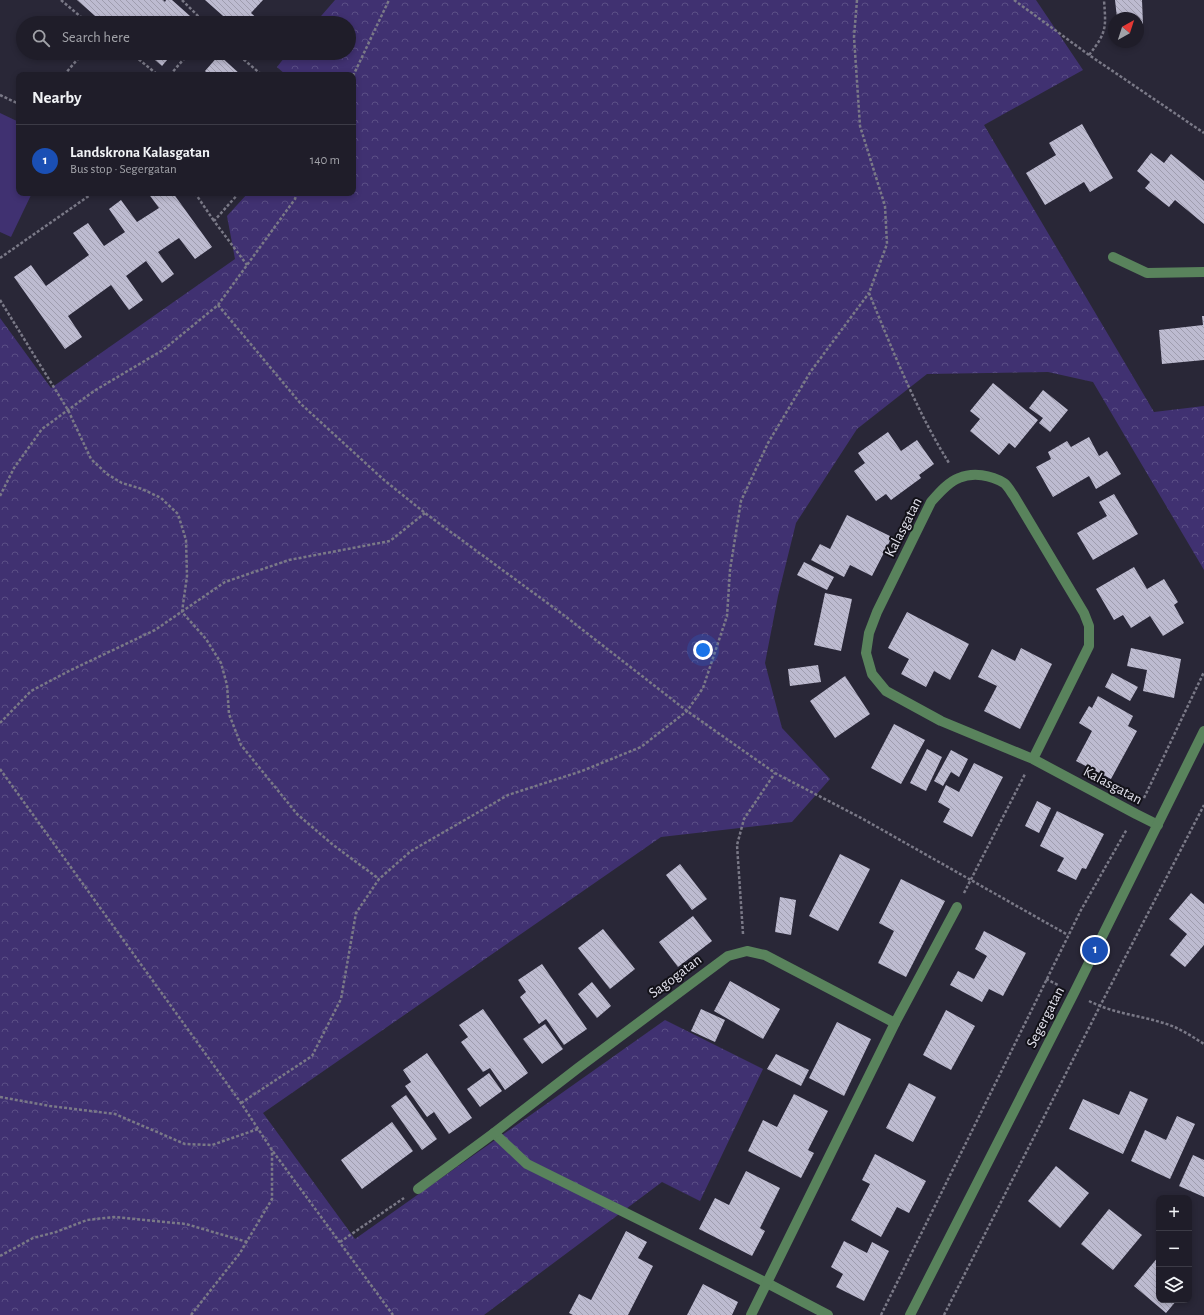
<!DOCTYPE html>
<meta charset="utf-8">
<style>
:root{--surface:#1f1d29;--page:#2c2a35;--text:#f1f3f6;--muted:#a1a2a8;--line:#3c3b46;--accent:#5bd56e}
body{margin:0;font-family:"Alegreya Sans",sans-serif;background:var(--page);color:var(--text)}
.controls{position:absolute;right:12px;bottom:12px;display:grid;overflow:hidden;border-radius:8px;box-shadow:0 2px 6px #0003}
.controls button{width:36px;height:36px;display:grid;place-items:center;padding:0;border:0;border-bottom:1px solid var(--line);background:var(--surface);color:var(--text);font:20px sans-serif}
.compass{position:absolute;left:1108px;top:12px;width:36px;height:36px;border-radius:50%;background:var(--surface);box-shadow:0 2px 6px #0003;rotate:39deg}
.you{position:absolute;left:703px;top:650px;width:14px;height:14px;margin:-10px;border:3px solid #fff;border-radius:50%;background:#1a73e8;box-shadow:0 0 0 6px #1a73e833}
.badge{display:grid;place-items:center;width:26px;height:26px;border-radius:50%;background:var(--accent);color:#fff;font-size:13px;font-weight:700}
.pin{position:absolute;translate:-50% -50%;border:2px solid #fff;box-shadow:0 1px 4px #0006}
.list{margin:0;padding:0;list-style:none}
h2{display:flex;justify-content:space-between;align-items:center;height:52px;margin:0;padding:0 16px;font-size:17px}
h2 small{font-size:13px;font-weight:400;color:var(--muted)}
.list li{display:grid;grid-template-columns:26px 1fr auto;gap:12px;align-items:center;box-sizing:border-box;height:72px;padding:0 16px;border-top:1px solid var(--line)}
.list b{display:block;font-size:15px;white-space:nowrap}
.list p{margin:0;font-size:13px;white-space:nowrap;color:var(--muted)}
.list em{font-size:13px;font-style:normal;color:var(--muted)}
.icon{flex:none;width:22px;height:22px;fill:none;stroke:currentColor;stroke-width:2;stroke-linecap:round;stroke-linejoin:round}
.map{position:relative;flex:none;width:1204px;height:1315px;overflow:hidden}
.search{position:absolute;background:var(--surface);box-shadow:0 2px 6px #0003;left:16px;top:16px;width:340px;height:44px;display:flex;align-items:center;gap:10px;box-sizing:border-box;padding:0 14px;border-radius:22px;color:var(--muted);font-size:15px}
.panel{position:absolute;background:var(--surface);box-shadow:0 2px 6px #0003;left:16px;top:72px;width:340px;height:124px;border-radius:8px}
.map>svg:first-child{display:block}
.green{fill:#403171}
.forest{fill:url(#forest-crowns)}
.building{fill:url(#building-back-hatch)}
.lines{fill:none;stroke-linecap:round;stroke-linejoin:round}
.path{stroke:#7a7987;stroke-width:2.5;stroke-dasharray:3 2;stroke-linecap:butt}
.minor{stroke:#59835c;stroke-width:10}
.labels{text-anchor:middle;stroke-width:4;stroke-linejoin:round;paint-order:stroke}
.street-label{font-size:15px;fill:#e3e2ed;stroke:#121118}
</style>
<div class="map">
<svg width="1204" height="1315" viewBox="0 0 1204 1315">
<defs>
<pattern id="forest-crowns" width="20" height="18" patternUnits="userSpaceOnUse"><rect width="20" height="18" fill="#403171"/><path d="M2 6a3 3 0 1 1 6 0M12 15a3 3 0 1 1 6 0" fill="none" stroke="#5b4f86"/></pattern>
<pattern id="building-back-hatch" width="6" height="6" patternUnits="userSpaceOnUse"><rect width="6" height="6" fill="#bdbbd0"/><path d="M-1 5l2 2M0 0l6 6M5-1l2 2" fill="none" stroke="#9f9dae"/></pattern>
</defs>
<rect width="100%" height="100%" fill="#292737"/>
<path class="green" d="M 0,113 L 19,122 L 19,193 L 32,193 L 11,237 L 0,232 Z"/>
<path class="forest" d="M 335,0 L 1036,0 L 1083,70 L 984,125 L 1154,412 L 1204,406 L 1204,570 L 1093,382 L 1048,372 L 927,374 L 857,429 L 796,523 L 778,596 L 765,663 L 782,728 L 830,779 L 792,822 L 661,837 L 263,1113 L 355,1239 L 665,1020 L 763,1069 L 700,1201 L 662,1182 L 484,1315 L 0,1315 L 0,318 L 51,388 L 235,259 L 227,216 L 248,193 L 353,193 L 353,75 L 286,75 L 277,67 L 288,53 L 349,53 L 349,23 L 315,23 Z"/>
<g class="building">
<path d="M 77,0 L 163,0 L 165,2 L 166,0 L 172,0 L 198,23 L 103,23 Z"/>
<path d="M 205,0 L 263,0 L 251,13 L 262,23 L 231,23 Z"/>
<path d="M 1115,0 L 1142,0 L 1143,24 L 1138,24 L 1138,18 L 1117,18 Z"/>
<path d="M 147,53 L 173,53 L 162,66 Z"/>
<path d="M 219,55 L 241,75 L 209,75 L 205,71 Z"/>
<path d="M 1082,124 L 1113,178 L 1090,192 L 1084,182 L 1045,205 L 1026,173 L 1056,155 L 1049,143 Z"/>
<path d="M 1151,153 L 1164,163 L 1171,154 L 1204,181 L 1204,224 L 1175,200 L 1169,207 L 1145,188 L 1150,182 L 1137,171 Z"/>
<path d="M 148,193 L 173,193 L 212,247 L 195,259 L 179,238 L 158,252 L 174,274 L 162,283 L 146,261 L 126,276 L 143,300 L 129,310 L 111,285 L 68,316 L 82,337 L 65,349 L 14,277 L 31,265 L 46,286 L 89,255 L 73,233 L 88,223 L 104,246 L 125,232 L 109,209 L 121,200 L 137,222 L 159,208 Z"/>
<path d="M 1202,316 L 1204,316 L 1204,360 L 1162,364 L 1159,330 L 1203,325 Z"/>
<path d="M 993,383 L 1038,420 L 1015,448 L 1009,443 L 999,455 L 970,431 L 980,419 L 970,411 Z"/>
<path d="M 1043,390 L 1068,410 L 1050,432 L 1039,423 L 1043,418 L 1029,408 Z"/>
<path d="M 888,432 L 901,451 L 917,440 L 934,464 L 919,475 L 921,478 L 891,500 L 886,494 L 876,501 L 854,471 L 865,463 L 858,453 Z"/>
<path d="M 1089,437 L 1099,456 L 1107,451 L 1121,474 L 1096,489 L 1089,476 L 1053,497 L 1036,467 L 1051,459 L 1048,452 L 1067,441 L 1071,447 Z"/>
<path d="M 1114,494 L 1138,534 L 1093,560 L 1077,533 L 1107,516 L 1099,502 Z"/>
<path d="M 847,515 L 892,537 L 872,576 L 850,565 L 844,577 L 811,560 L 820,544 L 830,549 Z"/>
<path d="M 804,562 L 834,577 L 827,590 L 797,575 Z"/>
<path d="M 1134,567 L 1147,589 L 1164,579 L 1178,602 L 1174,605 L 1184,623 L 1163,636 L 1150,616 L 1131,628 L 1123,615 L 1114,620 L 1096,589 Z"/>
<path d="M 825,593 L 852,599 L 841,651 L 814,645 Z"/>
<path d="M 907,612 L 969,644 L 950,680 L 934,671 L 926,687 L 901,674 L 909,659 L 888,648 Z"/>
<path d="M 1021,648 L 1052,664 L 1020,729 L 984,711 L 997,686 L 978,677 L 992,649 L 1015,661 Z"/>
<path d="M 1131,648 L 1181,659 L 1174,698 L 1143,691 L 1147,670 L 1127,666 Z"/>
<path d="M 818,665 L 821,682 L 790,686 L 788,669 Z"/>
<path d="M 1112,673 L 1138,687 L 1130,701 L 1105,687 Z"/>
<path d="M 845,676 L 870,714 L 835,738 L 810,701 Z"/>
<path d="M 1098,696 L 1133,716 L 1128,726 L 1137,731 L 1111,779 L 1076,761 L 1092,731 L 1079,723 L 1089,706 L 1092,708 Z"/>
<path d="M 894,724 L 925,740 L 901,784 L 871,768 Z"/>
<path d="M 927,749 L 942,757 L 926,791 L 910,783 Z"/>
<path d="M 951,750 L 968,759 L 959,777 L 951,772 L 943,786 L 934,781 Z"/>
<path d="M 974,763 L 1003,777 L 972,837 L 943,822 L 950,809 L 938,802 L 946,785 L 959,792 Z"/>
<path d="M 1037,801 L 1051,808 L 1039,833 L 1025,826 Z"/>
<path d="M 1057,811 L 1104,834 L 1086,869 L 1082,868 L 1076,880 L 1057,871 L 1064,858 L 1040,846 Z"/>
<path d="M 840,854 L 870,869 L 838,931 L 809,916 Z"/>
<path d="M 680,864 L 707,899 L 692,910 L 666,875 Z"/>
<path d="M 901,879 L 945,901 L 906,977 L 878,963 L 894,931 L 879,923 Z"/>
<path d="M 1191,893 L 1204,904 L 1204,945 L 1185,967 L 1170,955 L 1187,934 L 1169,919 Z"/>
<path d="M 780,897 L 796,900 L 791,935 L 775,932 Z"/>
<path d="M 693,916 L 712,941 L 678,967 L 659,942 Z"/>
<path d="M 603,929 L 635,969 L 610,989 L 578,948 Z"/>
<path d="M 984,931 L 1026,953 L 1003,996 L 989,989 L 982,1002 L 950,985 L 958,971 L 974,979 L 987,956 L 975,949 Z"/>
<path d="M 542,964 L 587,1029 L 564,1045 L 546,1019 L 539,1024 L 520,997 L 526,992 L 518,980 Z"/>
<path d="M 730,981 L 780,1009 L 763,1039 L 714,1011 Z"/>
<path d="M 592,982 L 611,1006 L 597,1018 L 578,994 Z"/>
<path d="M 483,1009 L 528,1073 L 505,1090 L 490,1068 L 483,1072 L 461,1042 L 468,1037 L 459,1025 Z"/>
<path d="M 701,1009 L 725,1020 L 715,1042 L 691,1031 Z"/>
<path d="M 946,1010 L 975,1026 L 951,1070 L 923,1055 Z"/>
<path d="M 837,1022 L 871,1039 L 844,1096 L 809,1078 Z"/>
<path d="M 545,1024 L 563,1049 L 542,1064 L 523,1039 Z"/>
<path d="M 427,1053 L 472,1118 L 449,1134 L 434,1112 L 427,1117 L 405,1086 L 411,1082 L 403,1070 Z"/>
<path d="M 776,1054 L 809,1070 L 801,1086 L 767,1069 Z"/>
<path d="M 489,1073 L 502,1091 L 480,1107 L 467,1089 Z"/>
<path d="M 909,1083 L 936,1097 L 913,1142 L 886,1128 Z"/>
<path d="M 1130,1091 L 1148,1099 L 1123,1154 L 1069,1129 L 1083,1099 L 1119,1115 Z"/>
<path d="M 794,1094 L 828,1111 L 808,1150 L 814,1153 L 801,1178 L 748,1151 L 763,1120 L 777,1127 Z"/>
<path d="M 406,1095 L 437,1139 L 422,1150 L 391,1106 Z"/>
<path d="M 1177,1116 L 1195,1124 L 1170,1179 L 1131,1161 L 1145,1130 L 1166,1140 Z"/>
<path d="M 392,1122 L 413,1151 L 362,1189 L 341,1160 Z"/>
<path d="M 875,1154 L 926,1181 L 909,1213 L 897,1207 L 881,1237 L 851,1220 L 870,1184 L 862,1180 Z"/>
<path d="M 1193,1155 L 1204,1160 L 1204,1197 L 1179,1186 Z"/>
<path d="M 1056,1166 L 1089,1193 L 1060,1228 L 1028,1201 Z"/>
<path d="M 746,1171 L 780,1188 L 760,1228 L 765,1231 L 752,1256 L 699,1229 L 715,1198 L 729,1205 Z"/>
<path d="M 1109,1209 L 1142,1235 L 1113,1270 L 1081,1244 Z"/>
<path d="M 626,1231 L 647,1242 L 638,1258 L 653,1266 L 628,1315 L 573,1315 L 569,1313 L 579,1294 L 591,1300 Z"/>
<path d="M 844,1241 L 867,1253 L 872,1242 L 889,1251 L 864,1301 L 836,1287 L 843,1274 L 831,1267 Z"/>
<path d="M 1159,1256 L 1159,1300 L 1177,1300 L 1166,1313 L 1134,1286 Z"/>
<path d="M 703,1284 L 738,1302 L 732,1315 L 687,1315 Z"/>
</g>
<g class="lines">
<g class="path">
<path d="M 61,0 L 88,23"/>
<path d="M 182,0 L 205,23"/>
<path d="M 857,0 L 854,37 L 860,126 L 885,206 L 887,244 L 869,293 C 893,351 916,410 949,463"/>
<path d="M 1014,0 L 1089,55 L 1204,133"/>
<path d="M 131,53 L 158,75"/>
<path d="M 236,53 L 262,75"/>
<path d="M 1089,55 C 1107,32 1106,28 1104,0"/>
<path d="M 64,75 L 83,53"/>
<path d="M 170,75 L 189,53"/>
<path d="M 353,76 L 389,0"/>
<path d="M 0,95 L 19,104"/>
<path d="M 195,193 L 214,221"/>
<path d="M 239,193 L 214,221 L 247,265"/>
<path d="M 0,258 L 93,193"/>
<path d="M 0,300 L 68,410 L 91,459 L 107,474 L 122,483 L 142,489 L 161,498 L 178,514 L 186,540 L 187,576 L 182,612 L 206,639 L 221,663 L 227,685 L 229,714 L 241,745 L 297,814 L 332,844 L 379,879"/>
<path d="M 218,305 L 301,404 L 384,480 L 425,513 L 561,613 L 687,711 L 775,773 L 863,819 L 1068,935"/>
<path d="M 0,496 L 14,468 L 42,429 L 94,391 L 163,350 L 218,305 L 295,199 L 297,193"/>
<path d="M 0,723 L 31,691 L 69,671 L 155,630 L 225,582 L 289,560 L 390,541 L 425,513"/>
<path d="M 0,769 L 241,1103 L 272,1150 L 393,1315"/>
<path d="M 1144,798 L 1204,672"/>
<path d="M 964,893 L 1025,774"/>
<path d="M 743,934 L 737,845 L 744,819 L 775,773"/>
<path d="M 1046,979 L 1058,985"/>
<path d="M 1089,1001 C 1112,1013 1137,1015 1160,1022 C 1176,1026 1190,1035 1204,1044"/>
<path d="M 0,1097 L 50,1106 L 115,1114 L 185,1144 L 212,1145 L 258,1129"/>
<path d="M 241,1103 L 312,1056 L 341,999 L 356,913 L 379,879 L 411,851 L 508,795 L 582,771 L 641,747 L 687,711 L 703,688 L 727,616 L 730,570 L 741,501 L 768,443 L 811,371 L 869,293"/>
<path d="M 340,1242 L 404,1198"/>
<path d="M 0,1256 L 33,1238 L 56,1232 L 87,1220 L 114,1217 L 186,1224 L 247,1242"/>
<path d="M 191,1315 L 240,1253 L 272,1199 L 272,1150"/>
<path d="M 881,1315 L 1081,910 L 1127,829"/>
<path d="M 944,1315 L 1100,1006 L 1204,805"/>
</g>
<g class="minor">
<path d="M 1113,257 L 1147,273 L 1204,272"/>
<path d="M 1033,759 L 1089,646 L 1089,626 L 1084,613 L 1014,496 C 1011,492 1008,486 1004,483 C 991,475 973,472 959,478 C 948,482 938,494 931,502 L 877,612 L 869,633 L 866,653 L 872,674 L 886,691 L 941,721 L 1033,759 L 1136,814 L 1158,825"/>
<path d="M 494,1133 L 527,1164 L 767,1283 L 828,1315"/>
<path d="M 418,1189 L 494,1133 L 578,1068 L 728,956 L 747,951 L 765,955 L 895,1023"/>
<path d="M 751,1315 L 895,1023 L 957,907"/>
<path d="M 910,1315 L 1074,993 L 1204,731"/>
</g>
</g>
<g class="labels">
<g class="street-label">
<text transform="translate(903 527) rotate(-63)" y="5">Kalasgatan</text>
<text transform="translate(1113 785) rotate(28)" y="5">Kalasgatan</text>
<text transform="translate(675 976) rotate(-37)" y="5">Sagogatan</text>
<text transform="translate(1045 1017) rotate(-63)" y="5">Segergatan</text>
</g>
</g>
</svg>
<div class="controls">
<button>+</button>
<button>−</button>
<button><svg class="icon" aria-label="layers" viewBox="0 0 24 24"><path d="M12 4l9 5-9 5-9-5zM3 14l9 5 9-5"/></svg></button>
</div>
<svg class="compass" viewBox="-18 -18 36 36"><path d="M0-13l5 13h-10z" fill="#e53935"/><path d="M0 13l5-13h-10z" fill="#a1a2a8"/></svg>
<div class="you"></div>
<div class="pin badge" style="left:1095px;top:950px;background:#1a4fb4">1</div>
<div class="search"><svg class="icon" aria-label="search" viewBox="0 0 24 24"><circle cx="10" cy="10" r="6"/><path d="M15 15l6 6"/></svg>Search here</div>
<section class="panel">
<h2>Nearby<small></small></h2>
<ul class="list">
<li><span class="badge" style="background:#1a4fb4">1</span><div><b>Landskrona Kalasgatan</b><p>Bus stop · Segergatan</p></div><em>140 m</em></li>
</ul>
</section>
</div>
